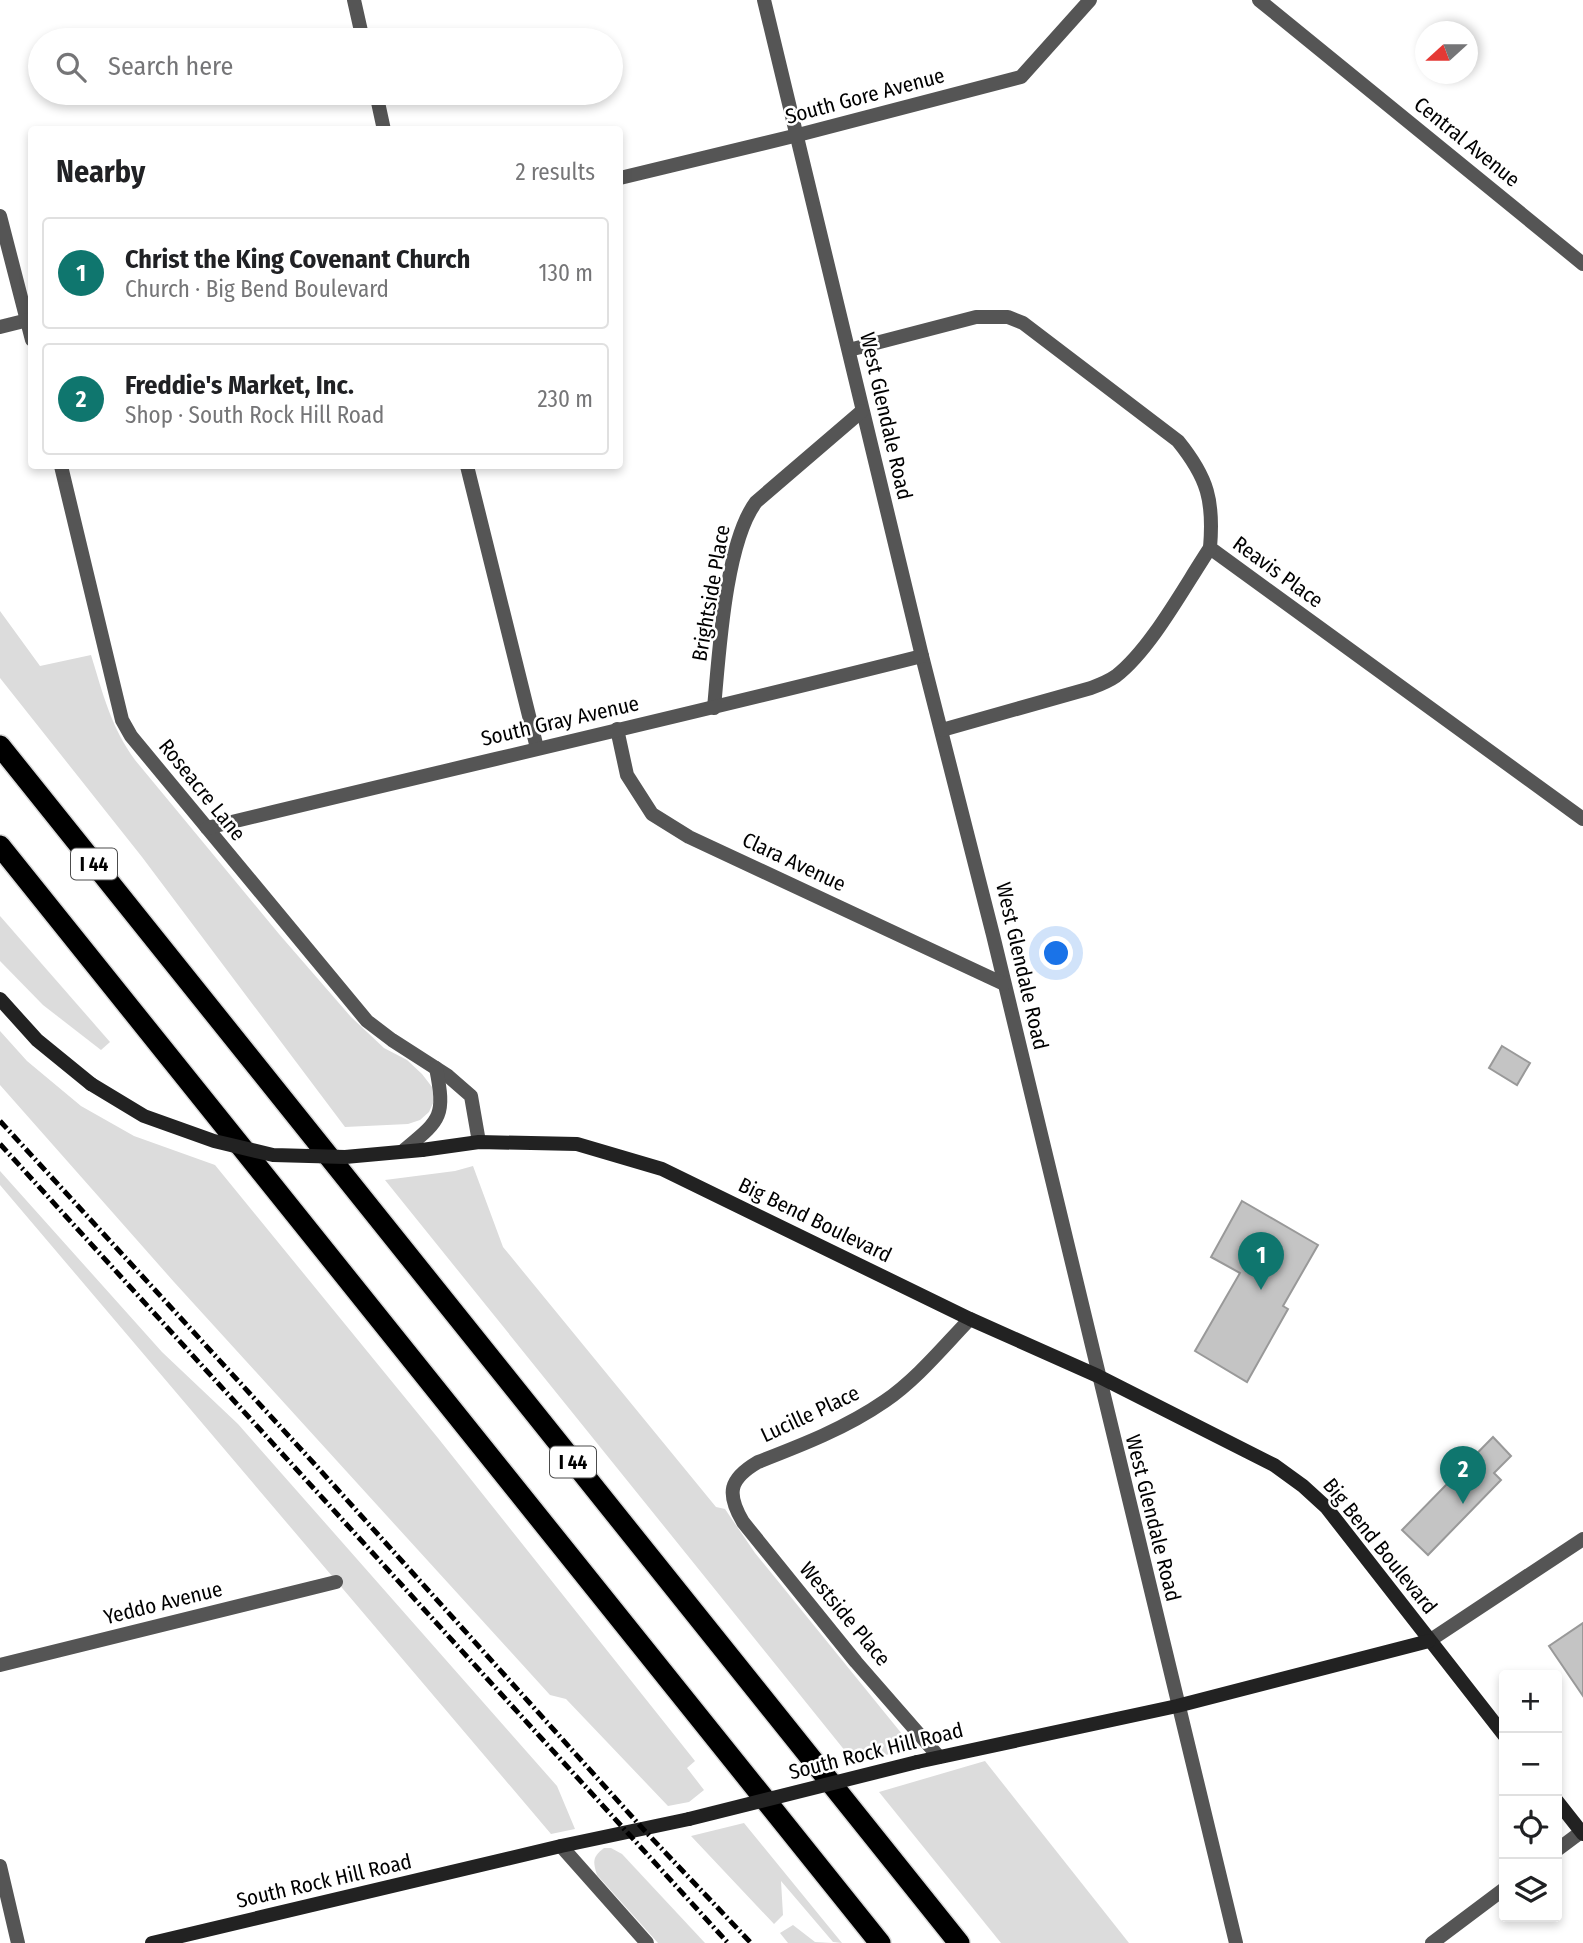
<!DOCTYPE html>
<meta charset="utf-8">
<style>
:root{--surface:#fff;--page:#f2f2f2;--text:#202124;--muted:#757577;--line:#e0e0e0;--accent:#0f766e}
body{margin:0;font-family:"Fira Sans Condensed",sans-serif;background:var(--page);color:var(--text)}
.controls{position:absolute;right:21px;bottom:21px;display:grid;overflow:hidden;border-radius:7px;box-shadow:0 4px 10px #0003}
.controls button{width:63px;height:63px;display:grid;place-items:center;padding:0;border:0;border-bottom:2px solid var(--line);background:var(--surface);color:var(--text);font:35px sans-serif}
.compass{position:absolute;left:1415px;top:21px;width:63px;height:63px;border-radius:50%;background:var(--surface);box-shadow:0 4px 10px #0003;rotate:249deg}
.you{position:absolute;left:1057px;top:954px;width:24px;height:24px;margin:-18px;border:5px solid #fff;border-radius:50%;background:#1a73e8;box-shadow:0 0 0 10px #1a73e833}
.badge{display:grid;place-items:center;width:46px;height:46px;border-radius:50%;background:var(--accent);color:#fff;font-size:23px;font-weight:700}
.pin{position:absolute;translate:-50% -58px;filter:drop-shadow(0 2px 4px #0008)}
.pin::after{content:'';position:absolute;top:37px;width:24px;height:21px;background:inherit;clip-path:polygon(0 0,100% 0,50% 100%)}
.list{margin:0;padding:0;list-style:none}
h2{display:flex;justify-content:space-between;align-items:center;height:91px;margin:0;padding:0 28px;font-size:30px}
h2 small{font-size:23px;font-weight:400;color:var(--muted)}
.list li{display:grid;grid-template-columns:46px 1fr auto;gap:21px;align-items:center;box-sizing:border-box;height:112px;margin:0 14px 14px;padding:0 14px;border:2px solid var(--line);border-radius:7px}
.list b{display:block;font-size:26px;white-space:nowrap}
.list p{margin:0;font-size:23px;white-space:nowrap;color:var(--muted)}
.list em{font-size:23px;font-style:normal;color:var(--muted)}
.icon{flex:none;width:38px;height:38px;fill:none;stroke:currentColor;stroke-width:2;stroke-linecap:round;stroke-linejoin:round}
.map{position:relative;flex:none;width:1583px;height:1943px;overflow:hidden}
.search{position:absolute;background:var(--surface);box-shadow:0 4px 10px #0003;left:28px;top:28px;width:595px;height:77px;display:flex;align-items:center;gap:18px;box-sizing:border-box;padding:0 24px;border-radius:38px;color:var(--muted);font-size:26px}
.panel{position:absolute;background:var(--surface);box-shadow:0 4px 10px #0003;left:28px;top:126px;width:595px;height:343px;border-radius:7px}
.map>svg:first-child{display:block}
.green{fill:#dcdcdc}
.building{fill:#c4c4c4;stroke:#999;stroke-width:2}
.lines{fill:none;stroke-linecap:round;stroke-linejoin:round}
.highway-casing{stroke:#dbdbdb;stroke-width:24}
.street{stroke:#555;stroke-width:14}
.secondary{stroke:#222;stroke-width:14}
.highway{stroke:#000;stroke-width:21}
.rail{stroke:#000;stroke-width:5;stroke-dasharray:10 3.5 2 3.5;stroke-linecap:butt}
.secondary-bridge{stroke:#222;stroke-width:14}
.labels{text-anchor:middle;stroke-width:5;stroke-linejoin:round;paint-order:stroke}
.shield{fill:#fff;stroke:#4c4c4c;stroke-width:2}
.shield-label{font-size:19px;font-weight:bold;fill:#000}
.street-label{font-size:21px;fill:#000;stroke:#fff}
</style>
<div class="map">
<svg width="1583" height="1943" viewBox="0 0 1583 1943">
<rect width="100%" height="100%" fill="#fff"/>
<g class="green">
<path d="M 0,611 L 40,666 L 91,655 C 103,694 111,727 135,760 L 279,934 L 351,1017 L 384,1048 L 407,1060 L 422,1074 L 432,1087 L 434,1101 L 429,1112 L 420,1120 L 408,1124 L 345,1127 L 142,857 L 0,678 Z"/>
<path d="M 0,916 L 110,1042 L 101,1050 L 43,1005 L 0,961 Z"/>
<path d="M 0,1031 L 27,1061 L 81,1106 L 134,1136 L 215,1165 L 438,1438 L 695,1761 L 687,1768 L 704,1790 L 689,1802 L 668,1806 L 566,1699 L 550,1695 L 174,1282 L 0,1085 Z"/>
<path d="M 473,1166 L 503,1247 L 716,1507 L 725,1509 L 755,1553 L 902,1734 L 905,1745 L 899,1752 L 854,1762 L 385,1180 L 455,1171 Z"/>
<path d="M 0,1171 L 162,1352 L 238,1424 L 557,1786 L 575,1829 L 551,1834 L 0,1185 Z"/>
<path d="M 985,1761 L 1129,1943 L 1001,1943 L 879,1792 Z"/>
<path d="M 744,1823 L 842,1943 L 833,1942 L 781,1881 L 783,1915 L 774,1924 L 691,1836 Z"/>
<path d="M 604,1848 L 611,1848 L 622,1854 L 705,1943 L 658,1943 L 597,1875 C 593,1862 592,1857 604,1848 Z"/>
<path d="M 793,1925 L 815,1942 L 832,1943 L 788,1943 L 780,1933 Z"/>
</g>
<g class="building">
<path d="M 1502,1046 L 1530,1063 L 1517,1085 L 1489,1068 Z"/>
<path d="M 1242,1201 L 1318,1245 L 1283,1306 L 1288,1309 L 1247,1382 L 1195,1351 L 1240,1273 L 1211,1257 Z"/>
<path d="M 1493,1437 L 1511,1456 L 1494,1473 L 1501,1480 L 1428,1555 L 1402,1530 Z"/>
<path d="M 1583,1623 L 1583,1696 L 1549,1646 Z"/>
</g>
<g class="lines">
<g class="highway-casing">
<g id="highway">
<path d="M 0,746 L 959,1943"/>
<path d="M 0,846 L 880,1943"/>
</g>
</g>
<g class="street">
<path d="M 354,0 L 363,40"/>
<path d="M 764,0 L 922,656 L 993,935 L 1236,1943"/>
<path d="M 1259,0 L 1583,264"/>
<path d="M 376,93 L 384,130"/>
<path d="M 620,178 L 798,135 L 1021,77 L 1090,0"/>
<path d="M 0,216 L 32,340"/>
<path d="M 0,327 L 32,319"/>
<path d="M 849,350 L 976,317 L 1008,317 L 1023,323 L 1178,441 C 1208,478 1214,501 1210,548 L 1583,819"/>
<path d="M 61,466 L 122,720 L 131,736 L 367,1021 L 392,1040 L 448,1076 L 471,1096 L 479,1142"/>
<path d="M 467,466 L 537,748"/>
<path d="M 714,708 C 719,655 725,543 756,502 L 862,411"/>
<path d="M 617,729 L 627,775 L 652,814 L 689,837 L 1004,984"/>
<path d="M 942,730 L 1091,688 C 1099,685 1109,681 1116,676 C 1151,649 1184,587 1210,548"/>
<path d="M 207,828 C 445,770 684,716 922,656"/>
<path d="M 403,1151 C 440,1120 446,1118 436,1068"/>
<path d="M 1429,1641 L 1583,1539"/>
<path d="M 0,1665 L 336,1582"/>
<path d="M 939,1757 L 856,1662 L 743,1522 C 726,1493 729,1479 758,1462 C 802,1445 846,1428 885,1401 C 917,1379 943,1347 970,1319"/>
<path d="M 561,1846 L 647,1943"/>
<path d="M 1557,1850 L 1581,1832"/>
<path d="M 0,1866 L 18,1943"/>
<path d="M 1432,1943 L 1504,1889"/>
</g>
<g class="secondary">
<path d="M 0,999 L 37,1040 L 91,1084"/>
<path d="M 422,1150 L 479,1142 L 577,1144 L 662,1169 L 970,1319 L 1098,1376 L 1274,1465 L 1303,1486 L 1326,1507 L 1504,1735"/>
<path d="M 917,1762 L 1177,1706 L 1429,1641"/>
<path d="M 1557,1801 L 1583,1834"/>
<path d="M 152,1943 L 561,1846 L 689,1819"/>
</g>
<use href="#highway" class="highway"/>
<g class="rail">
<path d="M 0,1121 L 320,1470 L 644,1830 L 751,1943"/>
<path d="M 0,1144 L 728,1943"/>
</g>
<g class="secondary-bridge">
<path d="M 91,1084 L 144,1116 L 214,1141 L 273,1155 L 345,1157 L 422,1150"/>
<path d="M 689,1819 L 917,1762"/>
</g>
</g>
<g class="labels">
<g class="shield">
<rect x="71" y="848.5" width="46" height="31" rx="5"/>
<rect x="550" y="1446.5" width="46" height="31" rx="5"/>
</g>
<g class="shield-label">
<text x="94" y="871">I 44</text>
<text x="573" y="1469">I 44</text>
</g>
<g class="street-label">
<text transform="translate(865 96) rotate(-15)" y="7">South Gore Avenue</text>
<text transform="translate(1467 142) rotate(39)" y="7">Central Avenue</text>
<text transform="translate(886 416) rotate(77)" y="7">West Glendale Road</text>
<text transform="translate(1278 572) rotate(36)" y="7">Reavis Place</text>
<text transform="translate(711 593) rotate(-80)" y="7">Brightside Place</text>
<text transform="translate(560 721) rotate(-13)" y="7">South Gray Avenue</text>
<text transform="translate(202 790) rotate(51)" y="7">Roseacre Lane</text>
<text transform="translate(794 862) rotate(25)" y="7">Clara Avenue</text>
<text transform="translate(1022 966) rotate(77)" y="7">West Glendale Road</text>
<text transform="translate(815 1220) rotate(26)" y="7">Big Bend Boulevard</text>
<text transform="translate(810 1414) rotate(-25)" y="7">Lucille Place</text>
<text transform="translate(1153 1518) rotate(76)" y="7">West Glendale Road</text>
<text transform="translate(1380 1546) rotate(51)" y="7">Big Bend Boulevard</text>
<text transform="translate(163 1603) rotate(-14)" y="7">Yeddo Avenue</text>
<text transform="translate(845 1614) rotate(50)" y="7">Westside Place</text>
<text transform="translate(876 1751) rotate(-14)" y="7">South Rock Hill Road</text>
<text transform="translate(324 1881) rotate(-13)" y="7">South Rock Hill Road</text>
</g>
</g>
</svg>
<div class="controls">
<button>+</button>
<button>−</button>
<button><svg class="icon" aria-label="locate" viewBox="0 0 24 24"><circle cx="12" cy="12" r="6"/><path d="M12 2v4M12 18v4M2 12h4M18 12h4"/></svg></button>
<button><svg class="icon" aria-label="layers" viewBox="0 0 24 24"><path d="M12 4l9 5-9 5-9-5zM3 14l9 5 9-5"/></svg></button>
</div>
<svg class="compass" viewBox="-18 -18 36 36"><path d="M0-13l5 13h-10z" fill="#e53935"/><path d="M0 13l5-13h-10z" fill="#757577"/></svg>
<div class="you"></div>
<div class="pin badge" style="left:1261px;top:1290px">1</div>
<div class="pin badge" style="left:1463px;top:1504px">2</div>
<div class="search"><svg class="icon" aria-label="search" viewBox="0 0 24 24"><circle cx="10" cy="10" r="6"/><path d="M15 15l6 6"/></svg>Search here</div>
<section class="panel">
<h2>Nearby<small>2 results</small></h2>
<ul class="list">
<li><span class="badge">1</span><div><b>Christ the King Covenant Church</b><p>Church · Big Bend Boulevard</p></div><em>130 m</em></li>
<li><span class="badge">2</span><div><b>Freddie's Market, Inc.</b><p>Shop · South Rock Hill Road</p></div><em>230 m</em></li>
</ul>
</section>
</div>
